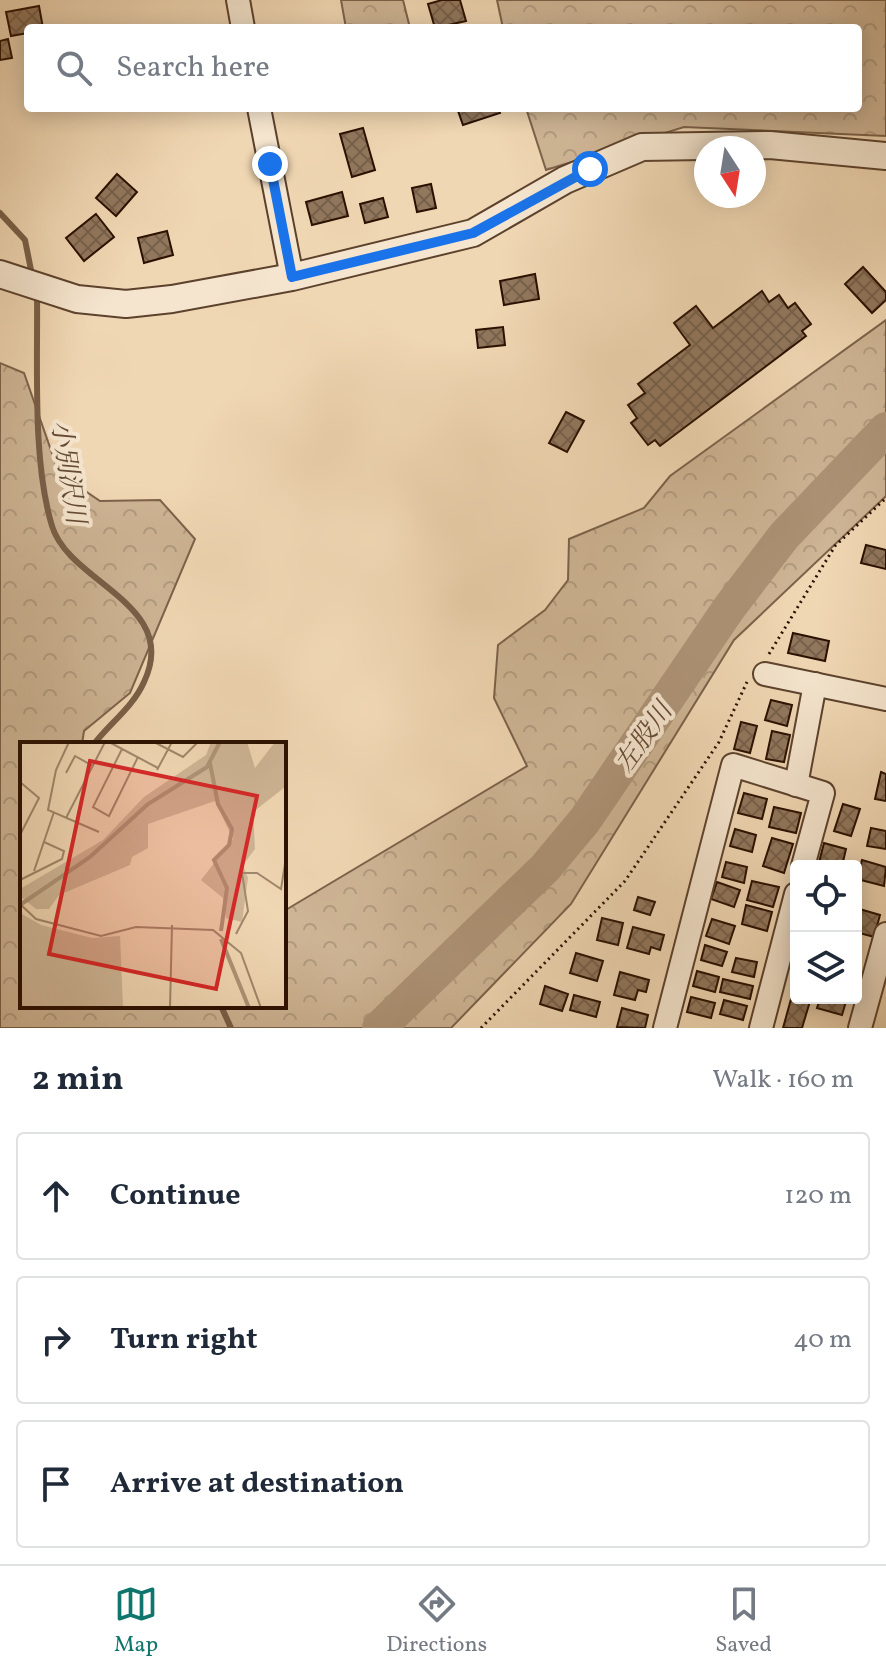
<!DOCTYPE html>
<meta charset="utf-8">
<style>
:root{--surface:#fff;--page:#f2f2f3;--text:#1f2937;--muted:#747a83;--line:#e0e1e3;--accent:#0f766e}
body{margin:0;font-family:Vollkorn,"Noto Serif JP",serif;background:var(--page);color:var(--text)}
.controls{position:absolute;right:24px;bottom:24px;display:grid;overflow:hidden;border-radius:8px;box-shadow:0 4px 20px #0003}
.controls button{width:72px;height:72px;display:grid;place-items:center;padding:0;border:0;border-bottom:2px solid var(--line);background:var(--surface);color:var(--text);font:40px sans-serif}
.compass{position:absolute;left:694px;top:136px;width:72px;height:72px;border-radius:50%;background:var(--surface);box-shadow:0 4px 20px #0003;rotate:168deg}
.stop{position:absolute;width:24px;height:24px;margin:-18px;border:6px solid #1a73e8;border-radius:50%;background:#fff}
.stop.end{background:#1a73e8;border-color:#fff;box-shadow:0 2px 8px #0008}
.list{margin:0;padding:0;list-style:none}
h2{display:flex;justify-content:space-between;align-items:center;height:104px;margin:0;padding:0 32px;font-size:34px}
h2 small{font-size:26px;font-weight:400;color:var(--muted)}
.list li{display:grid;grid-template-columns:52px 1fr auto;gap:24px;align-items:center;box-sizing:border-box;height:128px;margin:0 16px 16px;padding:0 16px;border:2px solid var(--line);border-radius:8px}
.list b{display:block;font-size:30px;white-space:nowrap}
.list em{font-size:26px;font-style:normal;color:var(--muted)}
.icon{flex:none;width:44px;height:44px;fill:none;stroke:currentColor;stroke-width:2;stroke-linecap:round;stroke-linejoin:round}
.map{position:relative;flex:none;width:886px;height:1028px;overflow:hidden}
.search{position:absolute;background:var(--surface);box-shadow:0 4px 20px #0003;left:24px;right:24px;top:24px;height:88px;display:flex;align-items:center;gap:20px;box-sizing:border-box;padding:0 28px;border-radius:8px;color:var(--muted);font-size:30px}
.sheet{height:536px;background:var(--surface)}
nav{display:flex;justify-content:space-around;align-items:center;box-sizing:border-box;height:112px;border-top:2px solid var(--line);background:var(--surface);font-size:22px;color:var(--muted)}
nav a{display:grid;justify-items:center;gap:4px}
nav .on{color:var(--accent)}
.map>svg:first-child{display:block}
.forest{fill:url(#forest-crowns);stroke:#7c624a;stroke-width:2}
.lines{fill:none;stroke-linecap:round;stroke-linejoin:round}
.stream{stroke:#795f47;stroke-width:6}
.river{stroke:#ad9376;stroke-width:34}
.building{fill:url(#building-cross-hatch);stroke:#2a1000;stroke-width:2}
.minor-casing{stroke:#5c422d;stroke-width:26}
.tertiary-casing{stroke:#5c422d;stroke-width:30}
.path{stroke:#2a1000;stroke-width:3;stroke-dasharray:2 4;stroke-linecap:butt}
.minor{stroke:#f5e5ce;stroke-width:22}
.tertiary{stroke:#f5e5ce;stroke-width:26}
.route{stroke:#1a73e8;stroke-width:10}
.labels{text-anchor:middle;stroke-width:8;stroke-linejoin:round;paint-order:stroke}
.water-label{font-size:26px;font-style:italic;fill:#654b35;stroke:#f5e5ce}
.inset-river{fill:none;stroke:#ad9376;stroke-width:4}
.inset-road{fill:none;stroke:#a1876b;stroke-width:2}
.view{fill:#d62828;fill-opacity:0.15;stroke:#d62828;stroke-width:4}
.inset-edge{fill:none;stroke:#2a1000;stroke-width:4}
</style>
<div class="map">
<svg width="886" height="1028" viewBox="0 0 886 1028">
<defs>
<pattern id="forest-crowns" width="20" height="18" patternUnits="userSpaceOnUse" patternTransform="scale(2)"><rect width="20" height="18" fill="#ceb595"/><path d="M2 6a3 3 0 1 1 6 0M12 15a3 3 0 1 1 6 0" fill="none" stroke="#b19b7f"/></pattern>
<pattern id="building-cross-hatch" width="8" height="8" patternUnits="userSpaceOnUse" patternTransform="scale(2)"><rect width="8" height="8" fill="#91775d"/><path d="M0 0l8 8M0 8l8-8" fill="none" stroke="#77604a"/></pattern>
</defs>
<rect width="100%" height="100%" fill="#f0d7b3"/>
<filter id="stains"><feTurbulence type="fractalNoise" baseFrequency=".0025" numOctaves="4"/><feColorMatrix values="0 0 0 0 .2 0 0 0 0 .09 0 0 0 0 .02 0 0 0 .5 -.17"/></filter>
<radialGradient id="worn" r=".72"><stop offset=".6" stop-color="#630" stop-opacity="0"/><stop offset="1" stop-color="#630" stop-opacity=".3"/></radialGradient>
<g class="forest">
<path d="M 341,0 L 403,0 L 410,28 L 346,28 Z"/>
<path d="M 497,0 L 886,0 L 886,136 L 684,127 L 546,170 L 526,108 L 858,108 L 858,28 L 503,28 Z"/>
<path d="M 886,320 L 886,496 L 734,640 L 571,904 L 451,1028 L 0,1028 L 0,363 L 24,373 L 59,473 L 100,501 L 160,500 L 195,539 L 130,693 L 84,731 L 82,744 L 22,744 L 22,1006 L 284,1006 L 284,911 L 527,766 L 494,698 L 498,645 L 545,610 L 568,580 L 569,539 L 644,508 L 670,476 Z"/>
</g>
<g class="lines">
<g class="stream">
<path d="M 0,213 L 25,240 L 31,270"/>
<path d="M 37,294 C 38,365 32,460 52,526 C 69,583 181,604 144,682 C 133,707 110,723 94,744"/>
<path d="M 221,1006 L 231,1028"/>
</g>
<path class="river" d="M 379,1028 L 545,868 L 585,820 L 729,608 L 784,536 L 886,429"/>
</g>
<g class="building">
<path d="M 442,0 L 460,0 L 466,21 L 435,28 L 428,4 Z"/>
<path d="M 39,6 L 43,28 L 28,28 L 28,33 L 11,36 L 6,12 Z"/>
<path d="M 8,39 L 12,58 L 0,60 L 0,41 Z"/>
<path d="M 457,108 L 498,108 L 500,113 L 463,125 Z"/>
<path d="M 363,128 L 375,170 L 352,177 L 340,134 Z"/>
<path d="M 117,174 L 137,192 L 116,216 L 96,198 Z"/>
<path d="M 431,184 L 436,208 L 417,212 L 412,188 Z"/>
<path d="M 342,192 L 348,216 L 312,225 L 306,202 Z"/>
<path d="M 383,198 L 388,217 L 365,223 L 360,204 Z"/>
<path d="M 96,214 L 114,237 L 84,261 L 66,238 Z"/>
<path d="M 167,231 L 173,255 L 144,263 L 138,238 Z"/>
<path d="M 863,267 L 886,292 L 886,300 L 872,313 L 845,284 Z"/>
<path d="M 535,274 L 539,299 L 504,305 L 500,281 Z"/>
<path d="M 762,291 L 769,302 L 779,295 L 788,308 L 795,303 L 811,324 L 802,331 L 806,336 L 660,446 L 655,440 L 648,445 L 631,423 L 637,418 L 628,405 L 645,393 L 638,384 L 690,345 L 674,323 L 696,306 L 713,328 Z"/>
<path d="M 503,327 L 505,345 L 478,348 L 476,330 Z"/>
<path d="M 566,412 L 584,421 L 567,452 L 549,443 Z"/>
<path d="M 866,545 L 886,550 L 886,569 L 861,563 Z"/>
<path d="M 793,633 L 829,641 L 825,661 L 788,653 Z"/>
<path d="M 771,700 L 792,705 L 787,726 L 765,720 Z"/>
<path d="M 741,722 L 757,726 L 750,753 L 734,749 Z"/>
<path d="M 772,731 L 790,735 L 784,762 L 766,759 Z"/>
<path d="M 881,772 L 886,774 L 886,801 L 875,799 Z"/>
<path d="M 744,793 L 767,799 L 762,819 L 738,813 Z"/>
<path d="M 843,804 L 860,809 L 851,836 L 834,831 Z"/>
<path d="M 774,807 L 801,813 L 796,833 L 769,827 Z"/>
<path d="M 871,828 L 886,831 L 886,849 L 867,846 Z"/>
<path d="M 735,829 L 756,835 L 752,852 L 730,846 Z"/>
<path d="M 772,838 L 793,844 L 784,873 L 763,866 Z"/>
<path d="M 824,843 L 846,849 L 842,866 L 818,866 Z"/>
<path d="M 862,860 L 886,867 L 884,886 L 857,879 Z"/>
<path d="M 726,862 L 747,867 L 744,883 L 722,877 Z"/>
<path d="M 752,881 L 779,887 L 773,907 L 747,900 Z"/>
<path d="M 717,882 L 740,890 L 734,907 L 711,899 Z"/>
<path d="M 638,897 L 655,902 L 650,915 L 634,910 Z"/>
<path d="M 746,905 L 772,912 L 767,931 L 742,924 Z"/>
<path d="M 856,908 L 880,915 L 874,937 L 856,932 Z"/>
<path d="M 602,918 L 623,923 L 618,945 L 597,940 Z"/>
<path d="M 712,919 L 735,926 L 729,944 L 706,936 Z"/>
<path d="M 633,927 L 664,935 L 660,950 L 651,947 L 649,954 L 627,948 Z"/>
<path d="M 705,945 L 727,952 L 722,966 L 701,960 Z"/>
<path d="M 576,953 L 603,961 L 597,981 L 570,973 Z"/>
<path d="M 736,958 L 757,962 L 754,977 L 732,972 Z"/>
<path d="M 697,971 L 719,977 L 715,992 L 693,986 Z"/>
<path d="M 620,972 L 649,980 L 646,992 L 638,990 L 635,1000 L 614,995 Z"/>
<path d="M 723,979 L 753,986 L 750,999 L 720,992 Z"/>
<path d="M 545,986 L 568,994 L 562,1011 L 540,1004 Z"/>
<path d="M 793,992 L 796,998 L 811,998 L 802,1028 L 783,1028 Z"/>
<path d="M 574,995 L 600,1002 L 596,1017 L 570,1010 Z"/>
<path d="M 691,997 L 715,1003 L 711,1018 L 687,1012 Z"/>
<path d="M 820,998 L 847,998 L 842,1015 L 817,1008 Z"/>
<path d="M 724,1000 L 747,1006 L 743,1020 L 720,1014 Z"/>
<path d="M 622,1008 L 648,1015 L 645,1028 L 617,1027 Z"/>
</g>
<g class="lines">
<g class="minor-casing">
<g id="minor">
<path d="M 238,0 L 243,28"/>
<path d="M 259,108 L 292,277"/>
<path d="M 765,674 L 886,699"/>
<path d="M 796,785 L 815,684"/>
<path d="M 665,1028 L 733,765 L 823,793 L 803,866"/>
<path d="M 761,1028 L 796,894"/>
<path d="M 860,1028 L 886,934"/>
</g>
</g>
<g class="tertiary-casing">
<path id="tertiary" d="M 0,274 L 77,299 L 126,304 L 172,299 L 292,277 L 473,233 L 565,180 L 642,147 L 770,145 L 886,156"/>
</g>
<g class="path">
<path d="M 769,654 L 835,546 L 886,498"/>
<path d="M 481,1028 L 625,881 L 719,742 L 747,682"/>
</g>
<use href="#minor" class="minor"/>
<use href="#tertiary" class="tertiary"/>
</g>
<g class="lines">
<path class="route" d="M 270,164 L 292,277 L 473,233 L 590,169"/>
</g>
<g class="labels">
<g class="water-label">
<text transform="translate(69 472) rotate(81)" y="9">小別沢川</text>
<text transform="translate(643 737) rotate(-55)" y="9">左股川</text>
</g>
</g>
<g transform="translate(20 742)">
<rect width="266" height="266" fill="#f0d7b3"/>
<path d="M 191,0 L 227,0 L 235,26 L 255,0 L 266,0 L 265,45 L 233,70 L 235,107 L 223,123 L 228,136 L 222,180 L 206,176 L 203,156 L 181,138 L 213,97 L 195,59 L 128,82 L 128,106 L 112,115 L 110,123 L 39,153 L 29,167 L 16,167 L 1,155 L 0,147 L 83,98 L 124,55 L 186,13 ZM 0,171 L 21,183 L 72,196 L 100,194 L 103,266 L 0,266 Z" fill="#ceb595"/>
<path class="inset-river" d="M 190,21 L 198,62 L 212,87 L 209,103 L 194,118 L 207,146 L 201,189M 0,163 L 70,115 L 128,62 L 187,25 L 200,0M 201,197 L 229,266"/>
<path class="inset-road" d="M 49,0 L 36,28 L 28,68 L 79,90M 89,0 L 138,26M 134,0 L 163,15 L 178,0M 102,7 L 73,65 L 89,74 L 118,15M 137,28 L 152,0M 46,31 L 55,14 L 73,24M 0,40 L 19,56 L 0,93M 46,76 L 85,0M 14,129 L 34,70M 0,138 L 42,117 L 44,109 L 24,100M 0,162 L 16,177 L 81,194 L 116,185 L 193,188 L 221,211 L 241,266M 216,192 L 228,169 L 222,131 L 237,131 L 261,147 L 265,122M 150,266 L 152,183"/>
<path class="view" d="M 70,19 L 237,54 L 196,247 L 29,212 Z"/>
<rect width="266" height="266" class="inset-edge"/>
</g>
<rect width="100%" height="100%" filter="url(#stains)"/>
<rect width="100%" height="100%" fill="url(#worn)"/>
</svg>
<div class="controls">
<button><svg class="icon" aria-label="locate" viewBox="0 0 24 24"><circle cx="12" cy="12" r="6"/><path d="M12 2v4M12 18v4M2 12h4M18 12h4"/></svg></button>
<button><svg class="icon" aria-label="layers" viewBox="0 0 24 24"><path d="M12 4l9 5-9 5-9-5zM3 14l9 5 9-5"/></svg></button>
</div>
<svg class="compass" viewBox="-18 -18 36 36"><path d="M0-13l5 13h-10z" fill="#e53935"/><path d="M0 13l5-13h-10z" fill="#747a83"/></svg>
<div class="stop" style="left:590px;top:169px"></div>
<div class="stop end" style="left:270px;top:164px"></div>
<div class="search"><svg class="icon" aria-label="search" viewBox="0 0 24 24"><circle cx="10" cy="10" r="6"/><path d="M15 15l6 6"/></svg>Search here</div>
</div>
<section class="sheet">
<h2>2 min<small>Walk · 160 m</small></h2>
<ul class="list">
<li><svg class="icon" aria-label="ahead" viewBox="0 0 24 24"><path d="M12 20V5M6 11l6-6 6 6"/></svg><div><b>Continue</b></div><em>120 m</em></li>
<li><svg class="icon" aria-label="right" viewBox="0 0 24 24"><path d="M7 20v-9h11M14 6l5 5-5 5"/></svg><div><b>Turn right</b></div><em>40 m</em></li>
<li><svg class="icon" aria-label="arrive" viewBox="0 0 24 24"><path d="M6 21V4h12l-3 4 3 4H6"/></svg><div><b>Arrive at destination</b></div></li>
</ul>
</section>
<nav>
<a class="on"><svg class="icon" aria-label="map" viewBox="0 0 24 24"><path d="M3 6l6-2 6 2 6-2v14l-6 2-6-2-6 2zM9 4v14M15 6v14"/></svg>Map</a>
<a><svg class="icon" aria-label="directions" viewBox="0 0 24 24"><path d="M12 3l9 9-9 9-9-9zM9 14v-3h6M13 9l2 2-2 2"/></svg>Directions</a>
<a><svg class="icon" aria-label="saved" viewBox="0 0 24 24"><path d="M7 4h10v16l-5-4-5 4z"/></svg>Saved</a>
</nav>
